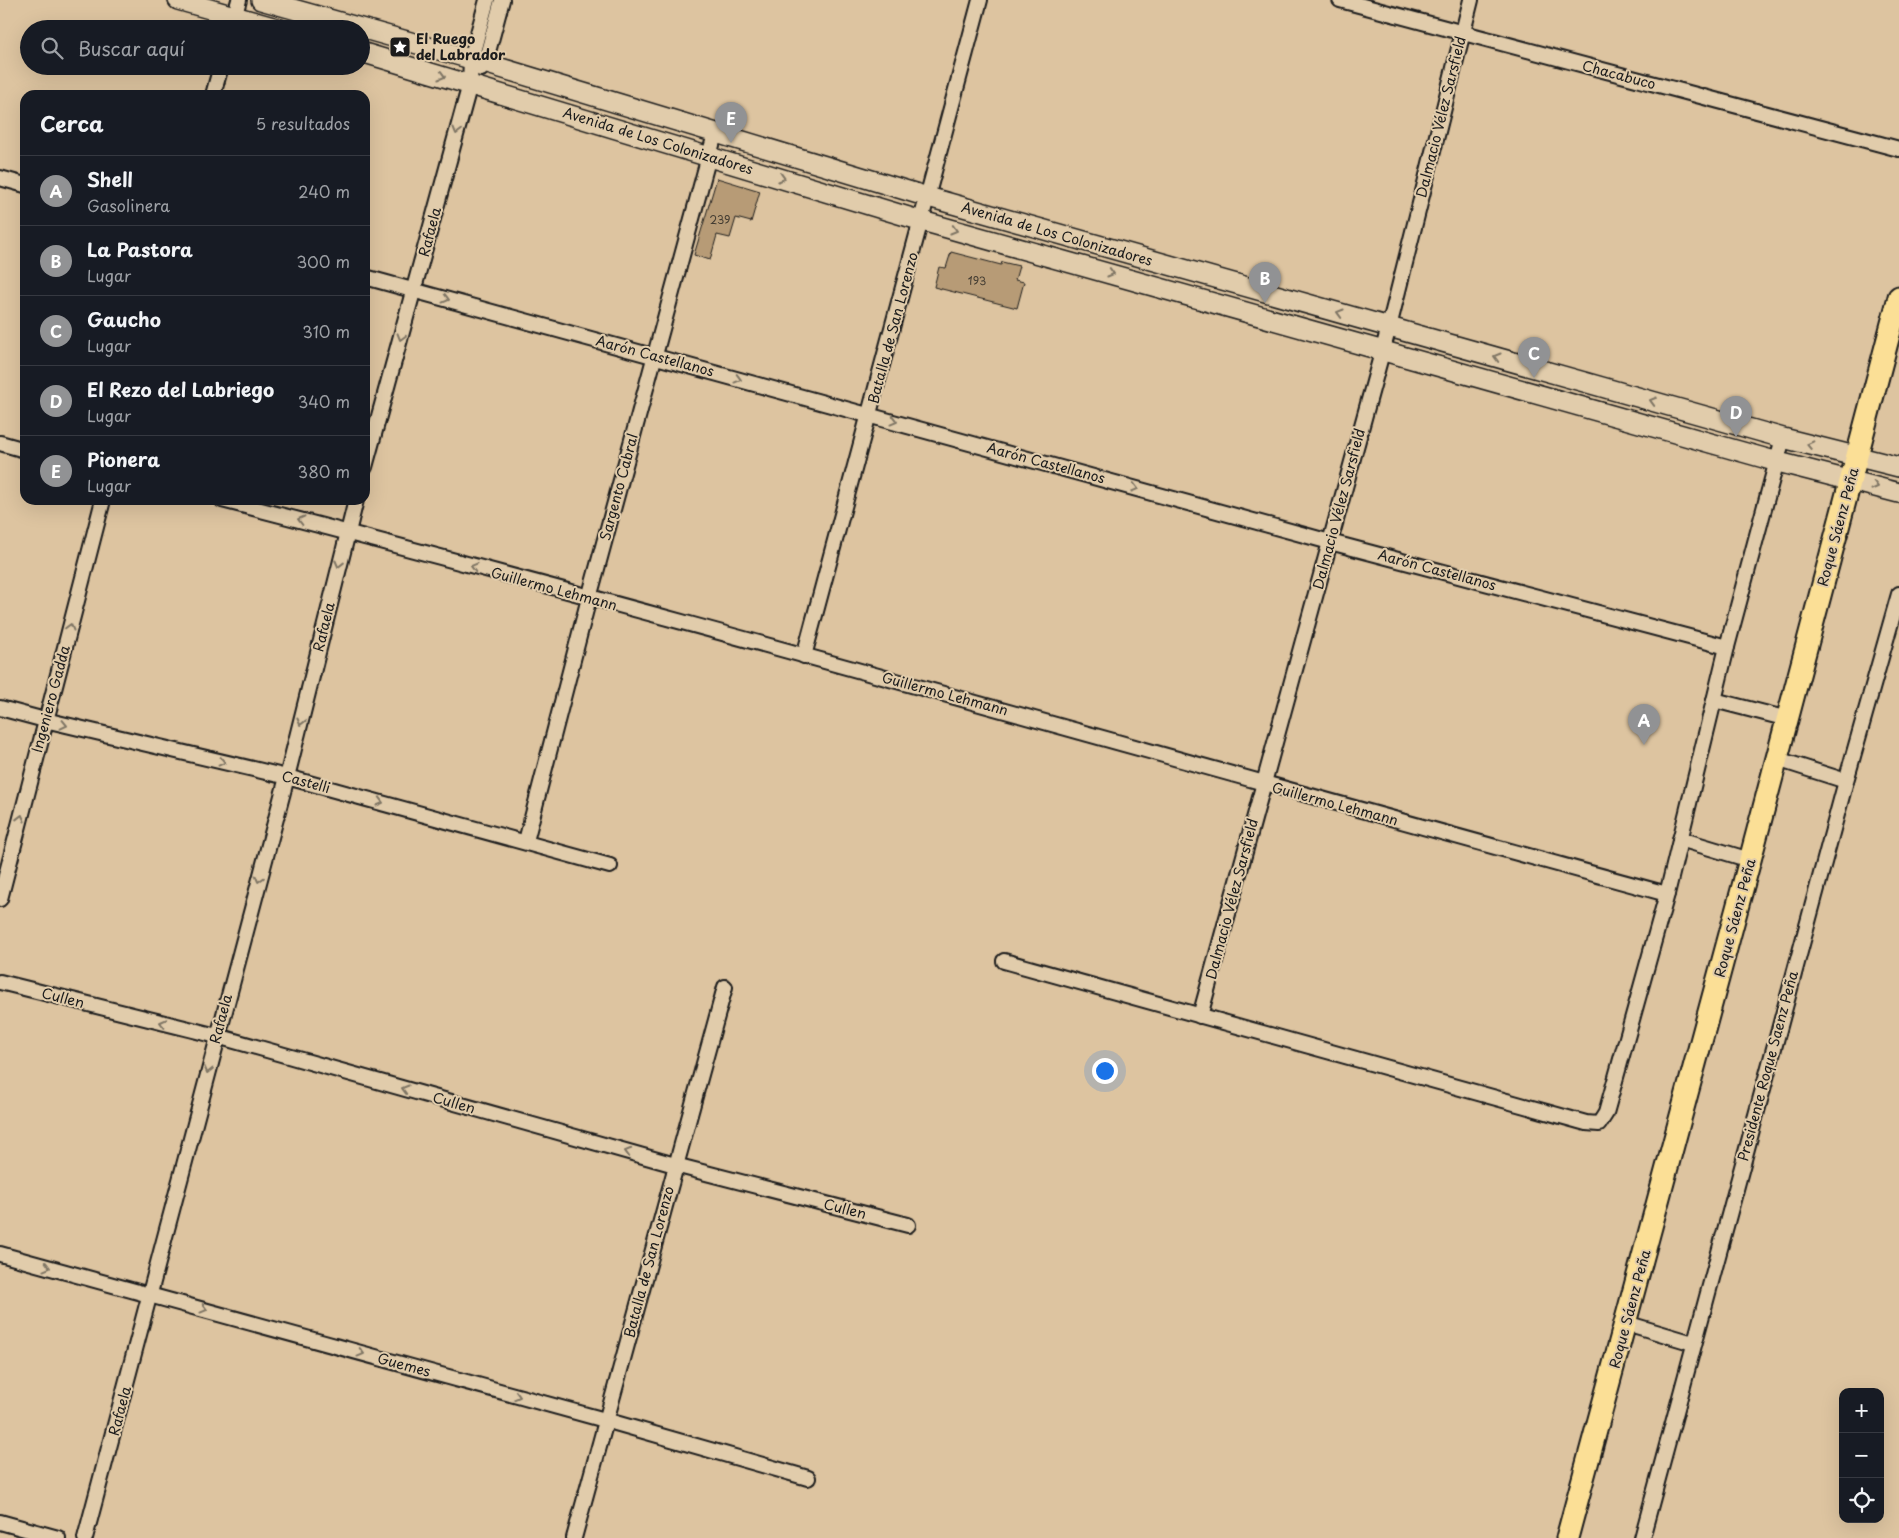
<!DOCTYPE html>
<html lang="es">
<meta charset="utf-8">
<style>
:root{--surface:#171b24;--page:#20242c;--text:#f1f3f6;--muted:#9ea1a6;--line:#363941;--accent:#919294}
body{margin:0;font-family:"Playpen Sans",sans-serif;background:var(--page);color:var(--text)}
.controls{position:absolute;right:15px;bottom:15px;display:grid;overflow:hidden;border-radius:10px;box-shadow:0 5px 20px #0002}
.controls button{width:45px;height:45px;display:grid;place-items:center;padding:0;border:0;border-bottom:1px solid var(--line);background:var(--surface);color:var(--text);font:25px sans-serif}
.you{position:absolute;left:1104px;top:1070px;width:18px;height:18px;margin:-12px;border:4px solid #fff;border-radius:50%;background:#1a73e8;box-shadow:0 0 0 8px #1a73e833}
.badge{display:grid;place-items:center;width:32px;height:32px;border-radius:50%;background:var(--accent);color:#fff;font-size:16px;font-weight:700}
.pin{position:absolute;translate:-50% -41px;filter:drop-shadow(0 1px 2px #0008)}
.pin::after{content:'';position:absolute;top:26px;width:18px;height:15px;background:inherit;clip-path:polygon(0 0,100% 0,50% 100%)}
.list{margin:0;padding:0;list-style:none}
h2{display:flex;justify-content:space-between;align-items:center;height:65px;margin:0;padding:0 20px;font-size:21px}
h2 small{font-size:16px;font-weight:400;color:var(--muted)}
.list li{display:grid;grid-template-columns:32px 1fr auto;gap:15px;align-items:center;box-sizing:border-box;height:70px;padding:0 20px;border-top:1px solid var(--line)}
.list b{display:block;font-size:19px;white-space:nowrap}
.list p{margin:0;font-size:16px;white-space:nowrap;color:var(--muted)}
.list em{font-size:16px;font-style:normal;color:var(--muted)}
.icon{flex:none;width:28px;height:28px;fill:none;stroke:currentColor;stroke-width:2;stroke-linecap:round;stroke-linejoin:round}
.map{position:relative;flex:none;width:1899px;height:1538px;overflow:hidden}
.search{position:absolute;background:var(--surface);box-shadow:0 5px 20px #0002;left:20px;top:20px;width:350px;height:55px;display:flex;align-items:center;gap:12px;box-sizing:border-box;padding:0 18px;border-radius:28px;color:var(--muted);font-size:19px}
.panel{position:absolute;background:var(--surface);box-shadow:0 5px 20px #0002;left:20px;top:90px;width:350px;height:415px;border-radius:15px}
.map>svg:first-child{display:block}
.building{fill:#b79b76;stroke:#1c1c1c}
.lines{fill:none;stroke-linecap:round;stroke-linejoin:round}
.street-casing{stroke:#1c1c1c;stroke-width:18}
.secondary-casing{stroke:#1c1c1c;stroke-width:22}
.primary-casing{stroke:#1c1c1c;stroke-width:25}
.street{stroke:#e1ccab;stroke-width:14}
.secondary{stroke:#e1ccab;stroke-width:19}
.primary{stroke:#fbdf96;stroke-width:21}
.oneway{stroke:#7e7464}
.labels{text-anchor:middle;stroke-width:4;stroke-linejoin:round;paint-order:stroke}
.number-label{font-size:11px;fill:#433c32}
.poi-label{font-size:14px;font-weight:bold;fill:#1c1c1c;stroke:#e1ccab;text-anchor:start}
.street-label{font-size:14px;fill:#1c1c1c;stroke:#e1ccab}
</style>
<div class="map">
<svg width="1899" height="1538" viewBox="0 0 1899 1538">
<rect width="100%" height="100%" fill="#ddc4a0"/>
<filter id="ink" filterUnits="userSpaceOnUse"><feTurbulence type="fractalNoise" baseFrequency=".02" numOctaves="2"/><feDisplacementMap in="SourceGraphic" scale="10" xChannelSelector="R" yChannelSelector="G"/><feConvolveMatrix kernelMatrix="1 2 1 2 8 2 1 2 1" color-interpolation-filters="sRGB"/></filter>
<g filter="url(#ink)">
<g class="building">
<path d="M 717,178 L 760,191 L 751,222 L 736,218 L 730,238 L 717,235 L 710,260 L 694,255 Z"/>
<path d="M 951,252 L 1001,265 L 1002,262 L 1019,266 L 1015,280 L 1024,282 L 1017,308 L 934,287 L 939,267 L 946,268 Z"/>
</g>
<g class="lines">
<g class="street-casing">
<g id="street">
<path d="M 1340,0 L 1899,149"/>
<path d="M 231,29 L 239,0"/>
<path d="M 481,69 L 485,63 L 502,0"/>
<path d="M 213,95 L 221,66"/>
<path d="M 0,178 L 25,185"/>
<path d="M 365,277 L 1330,542 L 1727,647"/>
<path d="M 0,443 L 25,450"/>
<path d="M 365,467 L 470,84 L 471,59 L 487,0"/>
<path d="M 222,500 C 706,624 1185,763 1667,894"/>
<path d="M 804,656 L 980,0"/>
<path d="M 1714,700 L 1788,719"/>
<path d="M 0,708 L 45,720 L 287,777 L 610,866"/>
<path d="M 1777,759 L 1846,781"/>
<path d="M 1680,839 L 1750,860"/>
<path d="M 526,841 L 589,598 L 715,134"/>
<path d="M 0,899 L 103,500"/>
<path d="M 1004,961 L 1586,1123 L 1599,1124 L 1606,1113 L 1667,894 L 1727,647 L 1783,438"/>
<path d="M 0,982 L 217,1036 L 675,1165 L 908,1225"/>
<path d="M 1200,1016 L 1389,327 L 1471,0"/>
<path d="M 0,1254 L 605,1420 L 808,1478"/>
<path d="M 1626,1323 L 1693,1343"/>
<path d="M 0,1522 L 58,1538"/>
<path d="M 85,1538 L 287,777 L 356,500"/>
<path d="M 574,1538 L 725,987"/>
<path d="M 1642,1538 L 1846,781 L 1899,594"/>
</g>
</g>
<g class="secondary-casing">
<g id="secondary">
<path d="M 178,0 L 280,29"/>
<path d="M 261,0 L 471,59 L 928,197 L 1783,438 L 1899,467"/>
<path d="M 361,52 L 922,221 L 1778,462 L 1899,493"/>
</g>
</g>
<g class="primary-casing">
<path id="primary" d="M 1567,1538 L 1750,860 L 1899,297"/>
</g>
<use href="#street" class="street"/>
<use href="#secondary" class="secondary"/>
<use href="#primary" class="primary"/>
</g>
<defs><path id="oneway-chevron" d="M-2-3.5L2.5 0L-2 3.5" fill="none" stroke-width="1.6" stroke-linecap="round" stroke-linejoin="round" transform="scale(1.25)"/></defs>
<g class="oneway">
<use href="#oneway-chevron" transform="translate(442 76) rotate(16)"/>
<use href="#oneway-chevron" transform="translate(457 131) rotate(105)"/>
<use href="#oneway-chevron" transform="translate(782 178) rotate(17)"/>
<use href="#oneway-chevron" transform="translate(954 230) rotate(16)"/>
<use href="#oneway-chevron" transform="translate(1111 273) rotate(16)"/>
<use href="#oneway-chevron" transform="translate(446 299) rotate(15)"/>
<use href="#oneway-chevron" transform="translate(1340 313) rotate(-164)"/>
<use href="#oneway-chevron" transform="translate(401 337) rotate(106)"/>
<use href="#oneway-chevron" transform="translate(1497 357) rotate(-164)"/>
<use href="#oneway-chevron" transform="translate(738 379) rotate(15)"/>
<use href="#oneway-chevron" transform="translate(1653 401) rotate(-164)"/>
<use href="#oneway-chevron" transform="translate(894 421) rotate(15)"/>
<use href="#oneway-chevron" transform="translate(1810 445) rotate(-167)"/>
<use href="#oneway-chevron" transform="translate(1875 486) rotate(14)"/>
<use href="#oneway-chevron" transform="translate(1135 488) rotate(15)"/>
<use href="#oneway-chevron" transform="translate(301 520) rotate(-166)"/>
<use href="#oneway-chevron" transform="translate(339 564) rotate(104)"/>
<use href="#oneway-chevron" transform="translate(474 567) rotate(-165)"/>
<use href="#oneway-chevron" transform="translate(70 627) rotate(-75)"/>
<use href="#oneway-chevron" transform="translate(301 722) rotate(104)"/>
<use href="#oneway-chevron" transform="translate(64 725) rotate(13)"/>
<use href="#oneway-chevron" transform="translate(222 762) rotate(13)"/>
<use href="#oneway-chevron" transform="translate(380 802) rotate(15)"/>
<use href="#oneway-chevron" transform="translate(21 818) rotate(-76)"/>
<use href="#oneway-chevron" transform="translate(259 879) rotate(105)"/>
<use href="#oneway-chevron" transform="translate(163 1023) rotate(-166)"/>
<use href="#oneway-chevron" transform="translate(208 1070) rotate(104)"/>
<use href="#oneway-chevron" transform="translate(405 1089) rotate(-164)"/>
<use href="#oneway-chevron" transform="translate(628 1152) rotate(-164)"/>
<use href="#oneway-chevron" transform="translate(47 1267) rotate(15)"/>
<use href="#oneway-chevron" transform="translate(204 1309) rotate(15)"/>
<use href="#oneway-chevron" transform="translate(361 1353) rotate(15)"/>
<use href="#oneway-chevron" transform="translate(517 1396) rotate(15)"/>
</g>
</g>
<defs>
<g id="sight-square" transform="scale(1.125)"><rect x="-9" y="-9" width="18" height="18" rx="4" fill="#1c1c1c" stroke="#e1ccab"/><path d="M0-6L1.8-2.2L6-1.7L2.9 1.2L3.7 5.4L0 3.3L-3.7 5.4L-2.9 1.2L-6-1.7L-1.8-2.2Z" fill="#fff"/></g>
</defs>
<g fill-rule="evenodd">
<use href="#sight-square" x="400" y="47"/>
</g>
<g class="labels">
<g class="number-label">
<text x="720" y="224">239</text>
<text x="977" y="285">193</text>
</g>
<g class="poi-label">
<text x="416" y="44">El Ruego<tspan x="416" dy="16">del Labrador</tspan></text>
</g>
<g class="street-label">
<text transform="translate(1619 75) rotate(15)" y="5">Chacabuco</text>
<text transform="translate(1441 117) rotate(-76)" y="5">Dalmacio Vélez Sarsfield</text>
<text transform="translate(658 141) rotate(17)" y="5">Avenida de Los Colonizadores</text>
<text transform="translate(430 232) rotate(-75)" y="5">Rafaela</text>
<text transform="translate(1057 234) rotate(16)" y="5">Avenida de Los Colonizadores</text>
<text transform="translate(893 328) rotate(-75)" y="5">Batalla de San Lorenzo</text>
<text transform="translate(655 356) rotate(15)" y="5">Aarón Castellanos</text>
<text transform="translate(1046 463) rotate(15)" y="5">Aarón Castellanos</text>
<text transform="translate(619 487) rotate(-75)" y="5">Sargento Cabral</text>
<text transform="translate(1339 509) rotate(-75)" y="5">Dalmacio Vélez Sarsfield</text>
<text transform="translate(1838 527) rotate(-75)" y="5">Roque Sáenz Peña</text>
<text transform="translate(1437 570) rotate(15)" y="5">Aarón Castellanos</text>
<text transform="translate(554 589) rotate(15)" y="5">Guillermo Lehmann</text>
<text transform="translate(324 627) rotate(-76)" y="5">Rafaela</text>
<text transform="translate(945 694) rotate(15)" y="5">Guillermo Lehmann</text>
<text transform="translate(51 699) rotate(-75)" y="5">Ingeniero Gadda</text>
<text transform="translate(306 782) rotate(15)" y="5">Castelli</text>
<text transform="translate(1335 804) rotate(15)" y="5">Guillermo Lehmann</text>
<text transform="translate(1232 899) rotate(-75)" y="5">Dalmacio Vélez Sarsfield</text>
<text transform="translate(1735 918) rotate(-75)" y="5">Roque Sáenz Peña</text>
<text transform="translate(63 998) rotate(14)" y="5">Cullen</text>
<text transform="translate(221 1019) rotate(-75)" y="5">Rafaela</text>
<text transform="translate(1768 1066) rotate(-75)" y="5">Presidente Roque Saenz Peña</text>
<text transform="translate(454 1103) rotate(16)" y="5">Cullen</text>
<text transform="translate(845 1209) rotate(14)" y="5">Cullen</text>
<text transform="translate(649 1262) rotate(-75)" y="5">Batalla de San Lorenzo</text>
<text transform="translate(1630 1309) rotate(-75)" y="5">Roque Sáenz Peña</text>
<text transform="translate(404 1365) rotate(15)" y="5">Guemes</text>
<text transform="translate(120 1411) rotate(-75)" y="5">Rafaela</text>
</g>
</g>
</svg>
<div class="controls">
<button>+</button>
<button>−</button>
<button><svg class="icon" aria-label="locate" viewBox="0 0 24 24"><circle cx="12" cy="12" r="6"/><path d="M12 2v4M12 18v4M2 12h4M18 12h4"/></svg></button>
</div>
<div class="you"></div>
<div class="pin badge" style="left:1644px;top:745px">A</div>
<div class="pin badge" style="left:1265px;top:303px">B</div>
<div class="pin badge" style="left:1534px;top:378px">C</div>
<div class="pin badge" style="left:1736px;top:437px">D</div>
<div class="pin badge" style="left:731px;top:143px">E</div>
<div class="search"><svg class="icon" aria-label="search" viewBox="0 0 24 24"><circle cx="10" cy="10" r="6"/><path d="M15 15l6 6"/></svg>Buscar aquí</div>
<section class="panel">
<h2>Cerca<small>5 resultados</small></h2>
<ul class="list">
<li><span class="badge">A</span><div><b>Shell</b><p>Gasolinera</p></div><em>240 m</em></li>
<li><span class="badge">B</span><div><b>La Pastora</b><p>Lugar</p></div><em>300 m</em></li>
<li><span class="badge">C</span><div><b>Gaucho</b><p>Lugar</p></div><em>310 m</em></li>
<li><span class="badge">D</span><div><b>El Rezo del Labriego</b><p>Lugar</p></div><em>340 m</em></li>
<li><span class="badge">E</span><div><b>Pionera</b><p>Lugar</p></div><em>380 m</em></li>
</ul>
</section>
</div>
